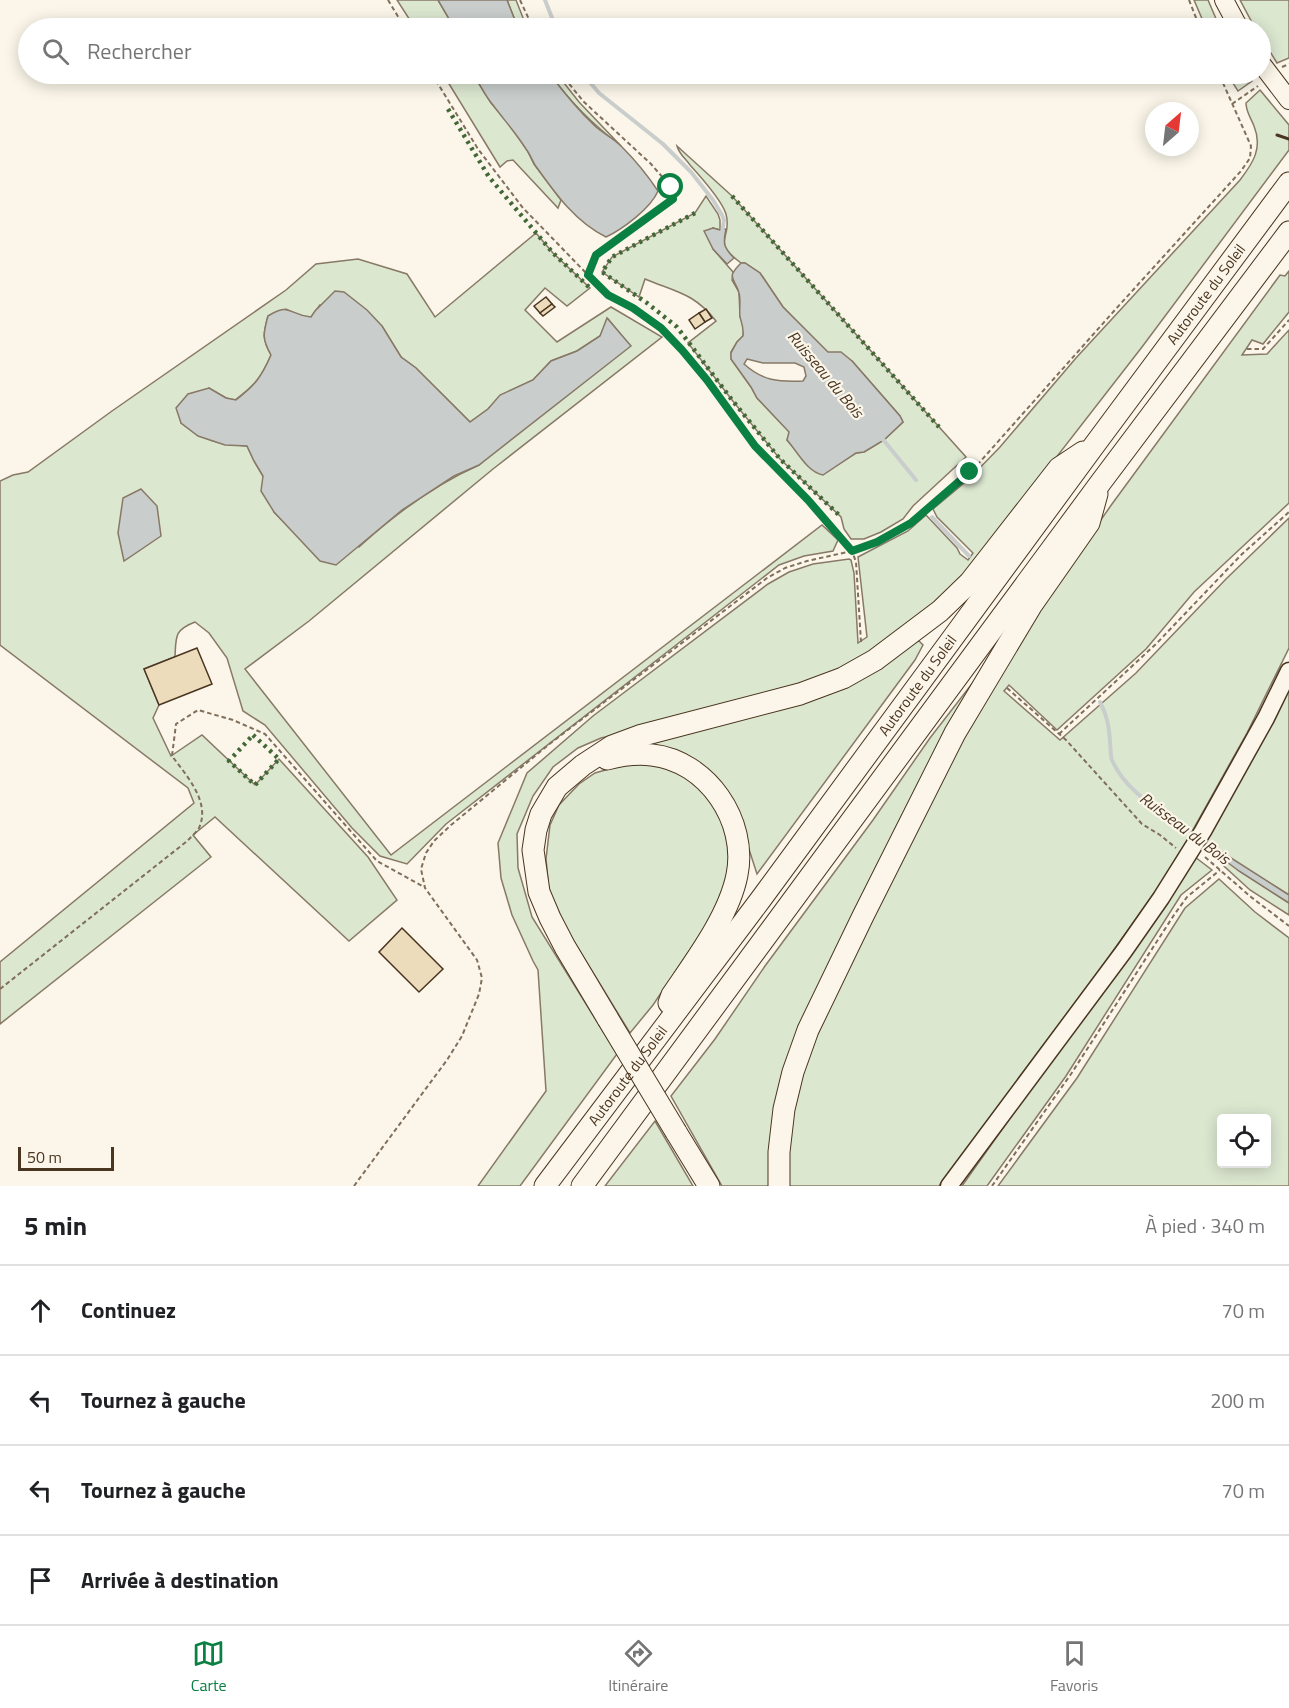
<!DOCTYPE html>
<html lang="fr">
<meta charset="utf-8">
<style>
:root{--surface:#fff;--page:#f2f2f2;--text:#202124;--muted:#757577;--line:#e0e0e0;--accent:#0b8043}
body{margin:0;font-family:"Titillium Web",sans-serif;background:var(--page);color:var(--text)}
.controls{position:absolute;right:18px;bottom:18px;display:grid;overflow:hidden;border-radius:6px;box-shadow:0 3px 15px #0003}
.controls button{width:54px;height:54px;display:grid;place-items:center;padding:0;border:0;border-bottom:2px solid var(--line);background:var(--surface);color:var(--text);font:30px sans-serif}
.compass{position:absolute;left:1145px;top:102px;width:54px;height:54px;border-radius:50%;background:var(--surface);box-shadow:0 3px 15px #0003;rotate:28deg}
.scale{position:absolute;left:18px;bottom:15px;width:96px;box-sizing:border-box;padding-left:6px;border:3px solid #4a3520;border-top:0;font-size:16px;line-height:21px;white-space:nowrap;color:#4a3520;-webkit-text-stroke:4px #fbf6e9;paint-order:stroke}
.stop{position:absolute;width:18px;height:18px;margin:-14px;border:4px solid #0b8043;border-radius:50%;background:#fff}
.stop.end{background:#0b8043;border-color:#fff;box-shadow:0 2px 6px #0008}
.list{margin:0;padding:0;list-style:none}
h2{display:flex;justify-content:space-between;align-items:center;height:78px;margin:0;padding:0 24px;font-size:26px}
h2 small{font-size:20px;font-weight:400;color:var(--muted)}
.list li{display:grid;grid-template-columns:39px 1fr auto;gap:18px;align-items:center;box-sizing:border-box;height:90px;padding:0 24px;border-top:2px solid var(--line)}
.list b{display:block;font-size:22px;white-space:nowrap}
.list em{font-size:20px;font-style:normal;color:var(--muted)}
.icon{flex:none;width:33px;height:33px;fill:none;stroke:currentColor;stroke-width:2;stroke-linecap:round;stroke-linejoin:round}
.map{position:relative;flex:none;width:1289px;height:1186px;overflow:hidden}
.search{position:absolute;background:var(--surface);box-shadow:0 3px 15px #0003;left:18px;right:18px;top:18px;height:66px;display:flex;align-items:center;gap:15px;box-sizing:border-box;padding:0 21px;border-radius:33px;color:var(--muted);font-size:22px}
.sheet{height:438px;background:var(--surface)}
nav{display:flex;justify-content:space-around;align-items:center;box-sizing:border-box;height:84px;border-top:2px solid var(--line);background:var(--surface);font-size:16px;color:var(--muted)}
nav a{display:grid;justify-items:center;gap:3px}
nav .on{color:var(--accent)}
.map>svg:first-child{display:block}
.green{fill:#dce7d0;stroke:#887966;stroke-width:1.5;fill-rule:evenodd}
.water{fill:#c9cecd;stroke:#887966;stroke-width:1.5;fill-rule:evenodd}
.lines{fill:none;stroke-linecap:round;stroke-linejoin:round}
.stream{stroke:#c9cecd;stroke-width:4}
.building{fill:#ecdcbc;stroke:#4a3520;stroke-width:1.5}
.secondary-casing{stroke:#4a3520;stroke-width:19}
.primary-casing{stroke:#4a3520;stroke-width:20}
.highway-casing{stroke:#4a3520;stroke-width:23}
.path{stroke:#7f6f5c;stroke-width:2;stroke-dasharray:4.5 3;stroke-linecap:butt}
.secondary{stroke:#fbf6e9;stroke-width:16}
.primary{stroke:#fbf6e9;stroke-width:18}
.highway{stroke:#fbf6e9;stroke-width:21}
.highway-bridge-casing{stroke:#4a3520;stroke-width:23;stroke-linecap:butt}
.highway-bridge{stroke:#fbf6e9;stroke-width:21}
.hedge{stroke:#436837;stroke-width:4.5;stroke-dasharray:3 4.5;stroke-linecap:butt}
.wall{stroke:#4a3520;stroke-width:3}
.route{stroke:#0b8043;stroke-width:8}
.labels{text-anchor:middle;stroke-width:4.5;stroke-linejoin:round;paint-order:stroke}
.street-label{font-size:15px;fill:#4a3520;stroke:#fbf6e9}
.water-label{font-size:16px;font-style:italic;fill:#4a3520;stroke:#fbf6e9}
</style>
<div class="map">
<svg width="1289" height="1186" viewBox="0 0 1289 1186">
<rect width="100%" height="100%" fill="#fbf6e9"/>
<g class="green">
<path d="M 397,0 L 438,0 L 448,17 L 452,28 L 415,28 Z"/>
<path d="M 507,0 L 516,0 L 527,28 L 518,28 Z"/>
<path d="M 1194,0 L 1208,0 L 1220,28 L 1206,28 Z"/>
<path d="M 1240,0 L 1289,0 L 1289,58 L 1277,63 L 1261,37 L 1260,28 L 1255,28 Z"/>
<path d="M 443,74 L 473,74 L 491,103 L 506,120 L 527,150 L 534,164 L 561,200 L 558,208 L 513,160 L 507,161 L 500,167 Z"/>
<path d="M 550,74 L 557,74 L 579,102 L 621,146 C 593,125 570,102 550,74 Z"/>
<path d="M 1227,74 L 1247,74 L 1252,81 L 1238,91 Z"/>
<path d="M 1260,90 L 1289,125 L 1289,150 L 1142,347 L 971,567 L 940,600 L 900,635 L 824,677 L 686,718 L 601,738 L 578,748 L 553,767 L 533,796 L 517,834 L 518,868 L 532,917 L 617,1054 L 520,1186 L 478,1186 L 546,1091 L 538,970 L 533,961 L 512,915 L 501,878 L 498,843 L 527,773 L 593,716 L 768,584 L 789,572 L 813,564 L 849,559 L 851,560 L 854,573 L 858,643 L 867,637 L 858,557 L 908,531 L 926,515 L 957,548 L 960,554 L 968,560 L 973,553 L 937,517 L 933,509 L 969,479 L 1000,447 L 1076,358 L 1240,180 C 1253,163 1263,148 1254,126 C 1251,118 1246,112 1246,103 Z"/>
<path d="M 677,146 L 732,196 L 966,457 L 913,506 L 903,519 L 881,532 L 864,539 L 851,539 L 844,529 L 841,517 L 780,459 L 732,400 L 688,343 L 716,321 C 694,293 676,292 645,279 L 639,297 L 602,272 L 612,257 L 695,213 L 706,196 L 718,214 L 720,220 L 720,230 L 713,228 L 713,249 L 733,272 L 732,280 L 739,292 L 740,316 L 744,328 L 743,336 L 737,342 L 731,352 L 731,359 L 751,387 L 757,398 L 790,432 L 787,440 L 798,453 L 823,474 L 856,453 L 864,452 L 884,440 L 903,422 L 900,416 L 852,361 L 828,353 L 783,307 L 760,273 L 745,263 L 741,263 C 710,240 733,239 726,214 C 722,201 700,176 690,165 C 685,158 679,154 677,146 Z"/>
<path d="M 536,233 L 553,253 L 590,288 L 567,306 L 545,288 L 525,310 L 557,342 L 611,307 L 662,337 L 493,469 L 309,621 L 245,669 L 391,855 L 822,525 L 838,540 L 833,551 L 804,556 L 779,565 L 446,824 L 407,864 L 380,856 L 352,828 L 265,725 L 243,711 L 227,658 L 209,633 L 195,622 C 174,630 176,637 175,657 L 144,669 L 159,705 L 153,718 L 171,756 L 202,735 L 255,785 L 279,759 L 368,857 L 397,900 L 349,941 L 215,817 L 193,835 L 211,857 L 0,1024 L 0,962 L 194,803 L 188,788 L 0,645 L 0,481 L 13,475 L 28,472 L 112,411 L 286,290 L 316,264 L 358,259 L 407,274 L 435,317 ZM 320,305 L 382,326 L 401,357 L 416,368 L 470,422 L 488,409 L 501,395 L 533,380 L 551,361 L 577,351 L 600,336 L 608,319 L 621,335 L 479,465 C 434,485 395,514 359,547 L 292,530 L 274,512 L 263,476 L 254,461 L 247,446 C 218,444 204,441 181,423 L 209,388 L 226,398 L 235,400 C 255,385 261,378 271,355 C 262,339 263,334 268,316 L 286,309 L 299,316 L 311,317 Z"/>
<path d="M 1289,271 L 1289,312 L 1263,344 L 1252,340 L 1242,355 L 1267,354 L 1289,330 L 1289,503 L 1194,592 L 1146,649 L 1057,730 L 1009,685 L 1004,691 L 1060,740 L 1136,673 L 1226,579 L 1289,518 L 1289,648 L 1247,733 L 1185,844 L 1160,885 L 1103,965 L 939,1186 L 788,1186 L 787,1143 L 800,1071 L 948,758 L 1026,627 L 1112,504 L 1280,275 L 1285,276 Z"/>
<path d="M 919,641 L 923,645 L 915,660 L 757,874 L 747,843 L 729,799 L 628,749 L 910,643 Z"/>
<path d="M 974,681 L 978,682 L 824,983 L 775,1186 L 722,1186 L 671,1096 L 715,1039 L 765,966 L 873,820 L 930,738 Z"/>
<path d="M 1289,687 L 1289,895 L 1217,850 L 1239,871 L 1289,903 L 1289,915 L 1250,890 L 1202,846 Z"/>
<path d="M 641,764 L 660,766 L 682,774 L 703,791 L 724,821 L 730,862 L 724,887 L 708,923 L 653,1005 L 630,1033 L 567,930 L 549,891 L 546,859 L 550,825 L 559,805 L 579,784 L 595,773 L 619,766 Z"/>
<path d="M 1195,857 L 1212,870 L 1181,895 L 1066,1076 L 987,1186 L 962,1186 Z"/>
<path d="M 1219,879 L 1255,912 L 1289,938 L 1289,1186 L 998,1186 L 1077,1078 L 1185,908 ZM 1266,1118 L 1266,1164 L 1222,1164 L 1222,1118 Z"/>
<path d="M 655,1121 L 693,1186 L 605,1186 Z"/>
</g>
<g class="water">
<path d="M 438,0 L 507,0 L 518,28 L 452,28 L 448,17 Z"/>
<path d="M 473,74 L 550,74 C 564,93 579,111 596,127 C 604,134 615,139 622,147 C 635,160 648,176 658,191 C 651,208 623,229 606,237 C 575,222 555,193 535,165 C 532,160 530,154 526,149 C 516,133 504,120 493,105 C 485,96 480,84 473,74 Z"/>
<path d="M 713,228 L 720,230 L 726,229 C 723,243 723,247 734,258 L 727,264 L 713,249 L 704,231 Z"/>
<path d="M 741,263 L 745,263 L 760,273 L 783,307 L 828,352 L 841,352 L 852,361 L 900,416 L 903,422 L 884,440 L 864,452 L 856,453 L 823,475 C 807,472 797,451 787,440 L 789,432 L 757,398 L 751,387 L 731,359 L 731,353 L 737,342 L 743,336 C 744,329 742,324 740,317 C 739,309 741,300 739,293 C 735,277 725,279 741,263 ZM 747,359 L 763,363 L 795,363 L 804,367 L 806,376 L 803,381 C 778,382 763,381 744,364 Z"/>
<path d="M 335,291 L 344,292 L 367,310 L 382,326 L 401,357 L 416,368 L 470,422 L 488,409 L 500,395 L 533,380 L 551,361 L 577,351 L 600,336 L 607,318 L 631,346 L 479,465 L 454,476 L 402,510 L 336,565 L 320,561 L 274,512 L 261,491 L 263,476 L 254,461 L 247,446 L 225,445 L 198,436 L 181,423 L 176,408 L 188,394 L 209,388 L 226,398 L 236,400 C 255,385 261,378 271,355 C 262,339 263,334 268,316 C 291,302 288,315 311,317 L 315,311 Z"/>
<path d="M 141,489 L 157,506 L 161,536 L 124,561 L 118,533 L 123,498 Z"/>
<path d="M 1217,849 L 1289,895 L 1289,903 L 1239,871 L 1216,854 Z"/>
</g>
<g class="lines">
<g class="stream">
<path d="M 545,0 L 556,28"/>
<path d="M 583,74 L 599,93 L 663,144 L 691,172 L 713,200 L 722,215 L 724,220 L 722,233"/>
<path d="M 881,437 L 916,480"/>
<path d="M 932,517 L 969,556"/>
<path d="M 1100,702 C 1107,715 1109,726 1110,742 C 1111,748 1110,755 1112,760 C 1127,795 1166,813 1195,835"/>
<path d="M 1203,841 L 1218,853"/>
</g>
</g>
<g class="building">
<path d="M 546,297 L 552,304 L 540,313 L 534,306 Z"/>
<path d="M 552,304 L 555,307 L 543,316 L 540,313 Z"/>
<path d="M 706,309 L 712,318 L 705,322 L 699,313 Z"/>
<path d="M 699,313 L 705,322 L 695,329 L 689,320 Z"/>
<path d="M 197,648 L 212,684 L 159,705 L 144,669 Z"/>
<path d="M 402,928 L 443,969 L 419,992 L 379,952 Z"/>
</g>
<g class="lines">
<g class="secondary-casing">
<path id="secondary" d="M 949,1186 L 1124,951 L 1161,898 L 1203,831 L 1266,718 L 1289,671"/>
</g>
<g class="primary-casing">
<g id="primary">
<path d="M 1224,0 L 1239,28"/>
<path d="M 1260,62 L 1289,100"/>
</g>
</g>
<g class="highway-casing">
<g id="highway">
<path d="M 607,759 C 622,755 636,753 652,755 C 707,761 748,821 737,875 C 729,916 695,961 672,995 L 669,1003"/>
<path d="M 608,1019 L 565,947 L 550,918 L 539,892 L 533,850 L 536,830 L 541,814 L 557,787 L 583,765 L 612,746 L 639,736 L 800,694 L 843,678 L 875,660 L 940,611 L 970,582 L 1059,468 L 1083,452"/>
<path d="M 676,1132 L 709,1186"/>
<path id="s1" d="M 545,1186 L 761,899 L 1093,447 L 1289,183"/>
<path d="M 582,1186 L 1101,482 L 1289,232"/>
<path d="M 779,1186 L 779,1152 L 784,1109 L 793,1072 L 808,1030 L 863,916 L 955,733 L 1031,606 L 1089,523 L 1097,494"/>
</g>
</g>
<g class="path">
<path d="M 388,0 L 405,28"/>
<path d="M 520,0 L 533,28"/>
<path d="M 1189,0 L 1200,28"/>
<path d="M 1282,67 L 1289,64"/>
<path d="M 432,74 L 478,149 L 523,208 L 588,275 L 596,255 L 673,199 L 671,187 L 651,164 L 584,102 L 561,74"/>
<path d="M 1232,104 L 1258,86"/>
<path d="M 588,275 L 608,295 L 634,308 L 661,328 L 682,350 L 707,380 L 755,446 L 808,500 L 852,551 L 856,562 L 861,642"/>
<path d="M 1247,349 L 1263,349 L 1289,320"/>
<path d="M 1007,688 L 1066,740 L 1142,824 L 1160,835 L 1176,848"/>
<path d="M 1059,734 L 1157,643 L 1241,555 L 1289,512"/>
<path d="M 1205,857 L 1251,897 L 1289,926"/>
<path d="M 0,989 L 186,842 C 190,838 196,833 199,828 C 211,802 186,775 172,756 L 176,724 L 198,710 L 233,720 L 265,734 L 377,861 L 424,887"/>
<path d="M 354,1186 L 447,1060 L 462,1036 L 479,994 L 482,978 L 477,960 L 425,888 L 421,869 L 426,853 L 434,841 L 451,825 L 552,742 L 767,578 L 785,568 L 807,561 L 852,551 L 877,542 L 911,523 L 971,472 L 1114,311 L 1241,171 L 1250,158 L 1251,146 L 1219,74"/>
<path d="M 992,1186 L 1071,1074 L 1174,915 L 1187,897 L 1220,870"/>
</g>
<use href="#secondary" class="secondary"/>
<use href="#primary" class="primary"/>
<use href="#highway" class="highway"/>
<g class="highway-bridge-casing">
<path id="highway-bridge" d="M 608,1019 L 676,1132"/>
</g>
<use href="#highway-bridge" class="highway-bridge"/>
<g class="hedge">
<path d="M 448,109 L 489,177 L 553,253 L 590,288"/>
<path d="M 732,196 L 939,427"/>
<path d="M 695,213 L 612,257 L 602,272 L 647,303 L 677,327 L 732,400 L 780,459 L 841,517"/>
<path d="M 253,735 L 279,759 L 255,785 L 229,761 Z"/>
</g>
<path class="wall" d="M 1277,135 L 1289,139"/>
</g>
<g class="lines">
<path class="route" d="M 671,187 L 673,199 L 596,255 L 588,275 L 608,295 L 633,308 L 661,328 L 682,350 L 707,380 L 755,446 L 808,500 L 852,551 L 877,542 L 911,523 L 970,472"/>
</g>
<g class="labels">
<g class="street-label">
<text dy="5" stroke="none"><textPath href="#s1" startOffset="1110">Autoroute du Soleil</textPath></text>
<text dy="5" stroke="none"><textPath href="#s1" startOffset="624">Autoroute du Soleil</textPath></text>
<text dy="5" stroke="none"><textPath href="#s1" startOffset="138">Autoroute du Soleil</textPath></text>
</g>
<g class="water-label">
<text transform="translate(826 374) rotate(50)" y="6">Ruisseau du Bois</text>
<text transform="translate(1185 828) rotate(37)" y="6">Ruisseau du Bois</text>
</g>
</g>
</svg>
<div class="controls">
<button><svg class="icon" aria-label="locate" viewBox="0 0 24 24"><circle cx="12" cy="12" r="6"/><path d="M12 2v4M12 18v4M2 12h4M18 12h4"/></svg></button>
</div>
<svg class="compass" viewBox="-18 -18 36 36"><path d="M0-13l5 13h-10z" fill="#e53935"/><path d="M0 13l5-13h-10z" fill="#757577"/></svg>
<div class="scale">50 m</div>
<div class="stop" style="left:671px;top:187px"></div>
<div class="stop end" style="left:970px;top:472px"></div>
<div class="search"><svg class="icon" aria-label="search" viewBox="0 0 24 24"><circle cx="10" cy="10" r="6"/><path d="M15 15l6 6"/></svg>Rechercher</div>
</div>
<section class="sheet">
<h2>5 min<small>À pied · 340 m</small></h2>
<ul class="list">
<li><svg class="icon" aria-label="ahead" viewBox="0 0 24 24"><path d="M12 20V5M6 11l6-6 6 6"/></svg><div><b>Continuez</b></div><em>70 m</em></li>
<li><svg class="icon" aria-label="left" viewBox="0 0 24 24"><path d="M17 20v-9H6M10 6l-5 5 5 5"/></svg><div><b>Tournez à gauche</b></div><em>200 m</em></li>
<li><svg class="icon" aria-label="left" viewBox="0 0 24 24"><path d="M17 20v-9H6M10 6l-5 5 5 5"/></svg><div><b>Tournez à gauche</b></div><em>70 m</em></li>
<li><svg class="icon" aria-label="arrive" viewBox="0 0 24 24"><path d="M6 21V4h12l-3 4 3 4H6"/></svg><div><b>Arrivée à destination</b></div></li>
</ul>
</section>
<nav>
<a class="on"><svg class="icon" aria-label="map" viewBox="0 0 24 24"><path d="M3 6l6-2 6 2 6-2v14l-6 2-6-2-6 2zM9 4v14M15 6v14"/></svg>Carte</a>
<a><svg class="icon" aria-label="directions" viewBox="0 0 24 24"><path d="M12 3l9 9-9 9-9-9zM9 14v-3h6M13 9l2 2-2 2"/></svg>Itinéraire</a>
<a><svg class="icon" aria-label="saved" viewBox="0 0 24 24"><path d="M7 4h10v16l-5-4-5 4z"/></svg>Favoris</a>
</nav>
